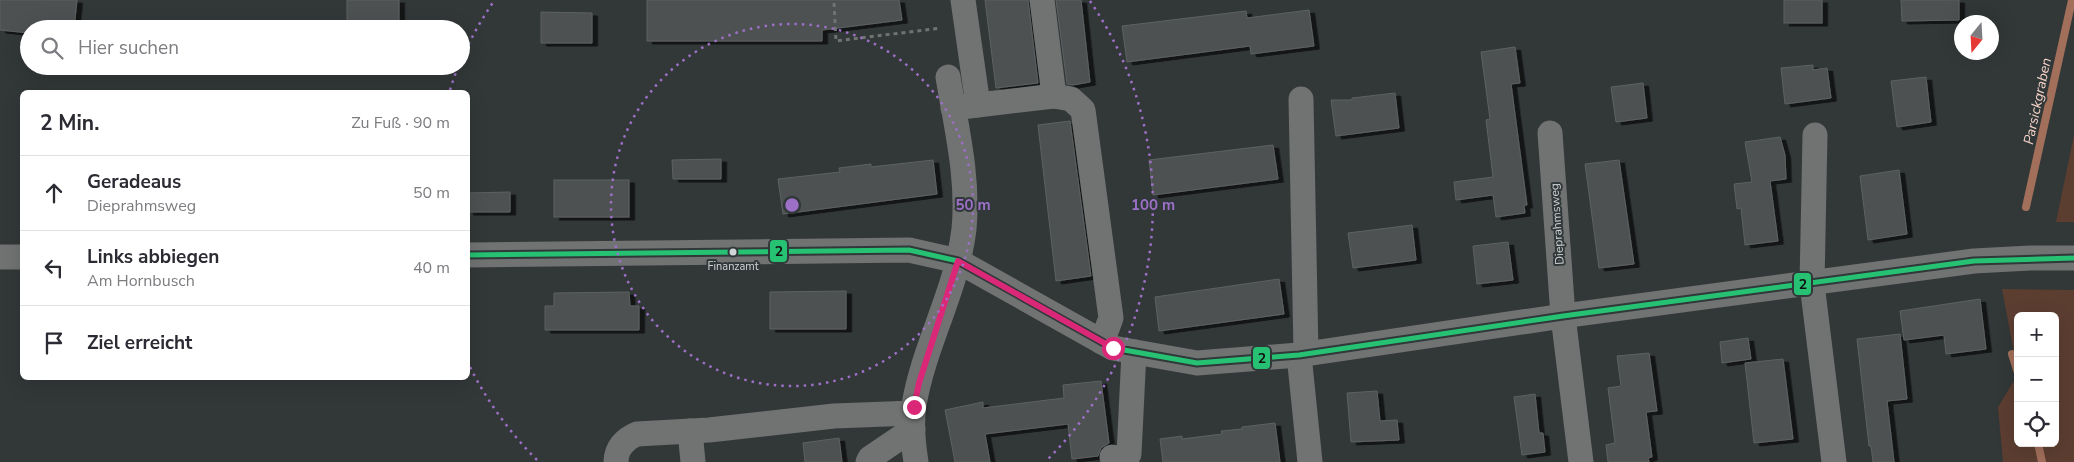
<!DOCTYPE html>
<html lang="de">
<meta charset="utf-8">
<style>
:root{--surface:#fff;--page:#f7f7f7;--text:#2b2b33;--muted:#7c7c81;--line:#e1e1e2}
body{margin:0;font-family:"Nunito Sans",sans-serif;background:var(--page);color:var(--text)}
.controls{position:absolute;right:15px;bottom:15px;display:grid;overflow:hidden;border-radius:8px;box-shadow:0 5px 20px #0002}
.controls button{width:45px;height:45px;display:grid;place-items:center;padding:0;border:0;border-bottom:1px solid var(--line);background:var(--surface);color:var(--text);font:25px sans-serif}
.compass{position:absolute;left:1954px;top:15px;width:45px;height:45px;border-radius:50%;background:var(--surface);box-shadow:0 5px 20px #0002;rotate:198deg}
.stop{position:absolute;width:15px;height:15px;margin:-11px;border:4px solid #db2777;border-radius:50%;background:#fff}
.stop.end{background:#db2777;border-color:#fff;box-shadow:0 1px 5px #0008}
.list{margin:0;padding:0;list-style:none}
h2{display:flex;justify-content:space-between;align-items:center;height:65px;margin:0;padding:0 20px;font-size:21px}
h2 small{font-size:16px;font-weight:400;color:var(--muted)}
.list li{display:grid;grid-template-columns:32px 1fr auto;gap:15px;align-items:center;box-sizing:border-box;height:75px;padding:0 20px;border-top:1px solid var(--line)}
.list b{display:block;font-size:19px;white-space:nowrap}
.list p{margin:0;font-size:16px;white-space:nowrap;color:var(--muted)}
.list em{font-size:16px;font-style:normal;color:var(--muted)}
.icon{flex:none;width:28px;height:28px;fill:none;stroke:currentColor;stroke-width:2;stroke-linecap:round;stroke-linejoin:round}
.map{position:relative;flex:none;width:2074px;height:462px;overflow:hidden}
.search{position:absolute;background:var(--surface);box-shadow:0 5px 20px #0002;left:20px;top:20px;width:450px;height:55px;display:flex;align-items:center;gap:12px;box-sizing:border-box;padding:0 18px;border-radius:28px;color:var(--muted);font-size:19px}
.panel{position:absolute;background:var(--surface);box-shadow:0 5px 20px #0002;left:20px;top:90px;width:450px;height:290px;border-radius:8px}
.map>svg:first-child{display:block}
.green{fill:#5c3e31;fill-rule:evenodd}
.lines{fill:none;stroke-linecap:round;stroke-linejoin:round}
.stream{stroke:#a26f5a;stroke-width:8}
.building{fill:#4d5151;stroke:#5d6162;filter:url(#shadow)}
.path{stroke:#717373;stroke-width:3;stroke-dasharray:4 4;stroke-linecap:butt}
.minor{stroke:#717272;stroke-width:25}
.bus-1-casing{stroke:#303839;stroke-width:9}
.bus-1{stroke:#26c172;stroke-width:5}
.route{stroke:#db2777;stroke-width:6}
.ring{fill:none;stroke:#9d70c8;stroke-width:2.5;stroke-dasharray:2.5 5}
.bus-dot{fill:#d0d5d5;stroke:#303839;stroke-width:2}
.labels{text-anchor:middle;stroke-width:4;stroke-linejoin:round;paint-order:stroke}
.bus-label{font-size:11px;fill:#d0d5d5;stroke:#303839}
.street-label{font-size:12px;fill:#d0d5d5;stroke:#303839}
.water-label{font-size:14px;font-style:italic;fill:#f7d4c6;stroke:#303839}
.centre{fill:#9d70c8;stroke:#303839;stroke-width:2.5}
.ring-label{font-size:15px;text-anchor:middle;font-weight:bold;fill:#9d70c8;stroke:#303839;stroke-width:4;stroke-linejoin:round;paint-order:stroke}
.line-badge{stroke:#303839;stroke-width:2}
.pale-badge-label{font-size:14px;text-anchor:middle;font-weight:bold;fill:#111}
</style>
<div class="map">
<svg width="2074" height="462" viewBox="0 0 2074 462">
<defs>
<filter id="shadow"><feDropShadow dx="5.5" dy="3" stdDeviation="0" flood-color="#0009"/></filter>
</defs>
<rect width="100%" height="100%" fill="#323737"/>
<g class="green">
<path d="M 2074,135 L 2074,222 L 2056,222 Z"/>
<path d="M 2002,289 L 2074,290 L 2074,462 L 2003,462 L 1998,407 L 2018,374 ZM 2018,316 L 2055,316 L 2055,443 L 2018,443 Z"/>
</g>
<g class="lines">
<g class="stream">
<path d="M 2026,207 L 2072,0"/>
<path d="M 2012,354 L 2018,373"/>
<path d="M 2038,443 L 2042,462"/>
</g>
</g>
<g class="building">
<path d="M 0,0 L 77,0 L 74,29 L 29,29 L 29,33 L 0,30 Z"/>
<rect x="347" y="0" width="52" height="29"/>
<path d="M 647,0 L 899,0 L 902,20 L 822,30 L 822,41 L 647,41 Z"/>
<path d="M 985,0 L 1028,0 L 1038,83 L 996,88 Z"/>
<path d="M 1056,0 L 1081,0 L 1090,82 L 1073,85 L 1067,84 Z"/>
<rect x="1784" y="0" width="38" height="23"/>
<path d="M 1901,0 L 1959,0 L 1959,20 L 1902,21 Z"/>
<path d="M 1309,10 L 1314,46 L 1251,54 L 1250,46 L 1127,62 L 1122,26 L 1246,11 L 1247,18 Z"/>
<path d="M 541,12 L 592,13 L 592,43 L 541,43 Z"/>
<path d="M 1515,47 L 1520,83 L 1511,84 L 1527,205 L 1524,205 L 1525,213 L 1496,217 L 1493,195 L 1456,200 L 1454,182 L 1493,177 L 1486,120 L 1490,119 L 1481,52 Z"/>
<path d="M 1813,65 L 1813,70 L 1827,68 L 1831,98 L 1785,104 L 1781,68 Z"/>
<path d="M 1926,77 L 1931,122 L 1897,127 L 1891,81 Z"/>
<path d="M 1643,83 L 1647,118 L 1616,122 L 1611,87 Z"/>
<path d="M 1395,93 L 1399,128 L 1336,136 L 1331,100 L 1352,100 L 1352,98 Z"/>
<path d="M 1070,121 L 1091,276 L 1056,281 L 1038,125 Z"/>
<path d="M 1780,137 L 1785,155 L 1786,179 L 1770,181 L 1778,241 L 1745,245 L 1741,208 L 1737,209 L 1734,184 L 1752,182 L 1745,142 Z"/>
<path d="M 1273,145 L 1278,179 L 1153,195 L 1149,160 Z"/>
<path d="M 721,159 L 721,179 L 673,179 L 672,160 Z"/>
<path d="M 933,160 L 937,194 L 783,214 L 778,179 L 840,172 L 839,168 L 871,164 L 871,167 Z"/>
<path d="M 1619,160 L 1634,264 L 1599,268 L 1585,164 Z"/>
<path d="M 1899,170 L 1907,234 L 1868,240 L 1860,176 Z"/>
<rect x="554" y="180" width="75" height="37"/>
<path d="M 510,192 L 510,212 L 468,212 L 468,193 Z"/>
<path d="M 1412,225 L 1416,260 L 1353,268 L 1348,233 Z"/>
<path d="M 1508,242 L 1513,280 L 1477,284 L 1473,246 Z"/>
<path d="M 1279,279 L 1284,314 L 1159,331 L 1155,297 Z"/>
<path d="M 846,291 L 846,329 L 770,329 L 770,292 Z"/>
<path d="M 629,292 L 630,306 L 639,306 L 639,330 L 545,330 L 545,306 L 554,306 L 554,293 Z"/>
<path d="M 1980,299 L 1986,349 L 1946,354 L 1944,335 L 1904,340 L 1900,311 Z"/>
<path d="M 1900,334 L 1907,399 L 1887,401 L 1894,462 L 1873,462 L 1871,446 L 1869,446 L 1857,339 Z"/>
<path d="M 1748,338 L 1751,359 L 1722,363 L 1720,342 Z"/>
<path d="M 1649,353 L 1657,411 L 1646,412 L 1652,457 L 1648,458 L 1649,462 L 1608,462 L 1606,445 L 1615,443 L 1608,388 L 1621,386 L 1617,356 Z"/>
<path d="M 1783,359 L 1793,439 L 1754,443 L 1745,363 Z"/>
<path d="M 1101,381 L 1109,443 L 1101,448 L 1098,456 L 1072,459 L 1068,424 L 985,434 L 990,462 L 955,462 L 945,410 L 983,402 L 983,408 L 1064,398 L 1063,385 Z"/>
<path d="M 1377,391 L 1380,421 L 1397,420 L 1399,440 L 1351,442 L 1347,393 Z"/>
<path d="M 1535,394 L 1539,433 L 1543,433 L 1545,452 L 1522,455 L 1514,397 Z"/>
<path d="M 1275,423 L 1280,462 L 1163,462 L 1160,439 L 1182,436 L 1182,439 L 1222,434 L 1221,431 L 1242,429 L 1242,427 Z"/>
<path d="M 839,438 L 842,462 L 805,462 L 803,443 Z"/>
</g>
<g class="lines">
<path class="path" d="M 834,3 L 836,41 L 941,28"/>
<g class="minor">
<path d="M 963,0 L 978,105"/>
<path d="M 1042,0 L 1054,96"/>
<path d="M 1301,99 L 1306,353"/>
<path d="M 953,108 L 1054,96 L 1071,99 L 1083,110 L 1111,318 L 1102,342"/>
<path d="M 1550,133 L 1563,316 L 1581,462"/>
<path d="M 1815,135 L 1812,284 L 1834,462"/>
<path d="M 468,255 L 909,250 L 958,261 L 1113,348 L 1197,363 L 1299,355 L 1563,316 L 1974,261 L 2030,258 L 2074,258"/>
<path d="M 0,257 L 22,257"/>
<path d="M 1299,355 L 1310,462"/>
<path d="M 690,431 L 693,462"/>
<path d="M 1112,457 L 1126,459 L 1129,454 L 1134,352"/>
<path d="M 616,462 C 616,448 625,439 637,434 L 709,430 L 834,416 L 913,413"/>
<path d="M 868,462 L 870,458 L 913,429"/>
<path d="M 916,462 C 913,443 911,424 914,405 C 924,345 957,290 964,229 C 969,178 956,126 948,77"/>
</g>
<g class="bus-1-casing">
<path id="bus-1" d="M 468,255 L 909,250 L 958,261 L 1113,348 L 1197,363 L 1299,355 L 1563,316 L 1974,261 L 2074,258"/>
</g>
<use href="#bus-1" class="bus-1"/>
</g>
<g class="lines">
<path class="route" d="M 914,407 L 919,383 L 958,261 L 1113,348"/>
</g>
<g class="ring">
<circle cx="792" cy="205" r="181"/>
<path d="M537 460A361 361 0 0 1 468 363M450 90A361 361 0 0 1 458 67M462 58A361 361 0 0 1 494 1M1090 1A361 361 0 0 1 1047 460"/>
</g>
<circle class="bus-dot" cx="733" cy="252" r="4.5"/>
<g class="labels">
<g class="bus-label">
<text x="733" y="270">Finanzamt</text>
</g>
<g class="street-label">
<text transform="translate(1557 224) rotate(-94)" y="4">Dieprahmsweg</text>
</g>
<g class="water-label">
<text transform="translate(2037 101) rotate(-78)" y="5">Parsickgraben</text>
</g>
</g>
<circle cx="792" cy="205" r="8" class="centre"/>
<g class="ring-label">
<text x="973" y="210">50 m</text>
<text x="1153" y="210">100 m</text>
</g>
<g class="line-badge">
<rect x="769" y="239" width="19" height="24" rx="5" fill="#26c172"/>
<rect x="1793" y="272" width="19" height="24" rx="5" fill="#26c172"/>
<rect x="1252" y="346" width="19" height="24" rx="5" fill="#26c172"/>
</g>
<g class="pale-badge-label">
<text x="779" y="256">2</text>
<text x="1803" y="289">2</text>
<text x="1262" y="363">2</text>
</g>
</svg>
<div class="controls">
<button>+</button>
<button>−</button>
<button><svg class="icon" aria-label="locate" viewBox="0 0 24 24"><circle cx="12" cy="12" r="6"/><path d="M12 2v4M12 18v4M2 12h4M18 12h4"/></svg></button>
</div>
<svg class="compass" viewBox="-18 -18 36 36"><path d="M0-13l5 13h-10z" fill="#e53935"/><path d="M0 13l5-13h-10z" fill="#7c7c81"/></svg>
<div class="stop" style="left:1113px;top:348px"></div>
<div class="stop end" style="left:914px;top:407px"></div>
<div class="search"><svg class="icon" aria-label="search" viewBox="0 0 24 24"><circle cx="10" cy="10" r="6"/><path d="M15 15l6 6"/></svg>Hier suchen</div>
<section class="panel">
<h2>2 Min.<small>Zu Fuß · 90 m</small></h2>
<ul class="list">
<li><svg class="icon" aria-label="ahead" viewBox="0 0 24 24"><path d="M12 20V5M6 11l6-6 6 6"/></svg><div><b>Geradeaus</b><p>Dieprahmsweg</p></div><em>50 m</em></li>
<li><svg class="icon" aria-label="left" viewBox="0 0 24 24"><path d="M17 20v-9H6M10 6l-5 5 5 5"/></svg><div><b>Links abbiegen</b><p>Am Hornbusch</p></div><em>40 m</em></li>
<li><svg class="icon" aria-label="arrive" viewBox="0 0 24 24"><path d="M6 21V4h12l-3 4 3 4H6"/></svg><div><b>Ziel erreicht</b></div></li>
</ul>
</section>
</div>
